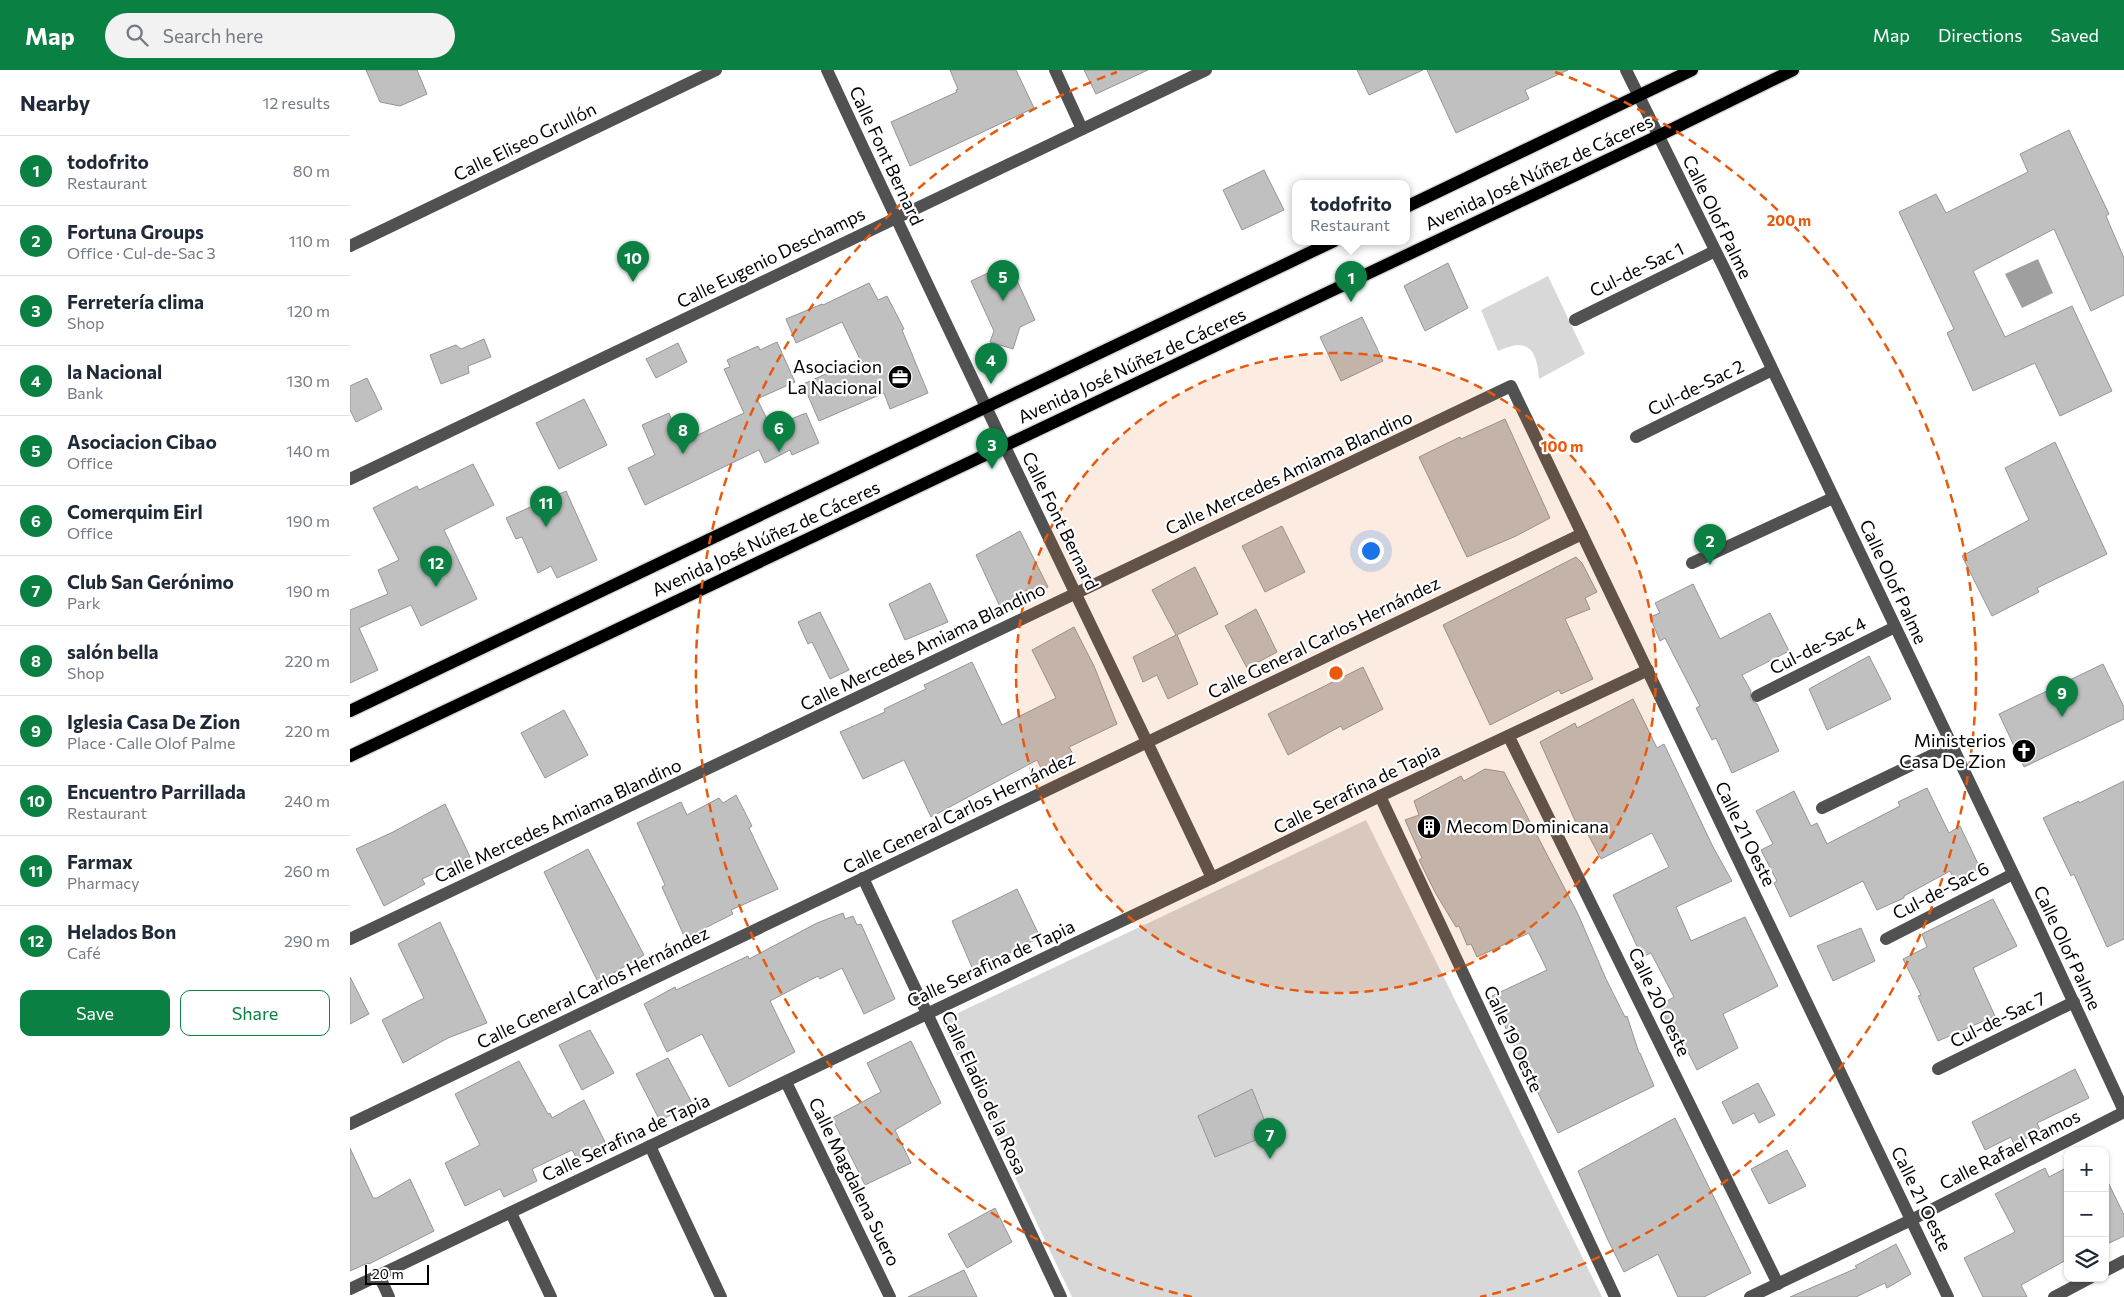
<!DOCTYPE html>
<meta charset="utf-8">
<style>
:root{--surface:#fff;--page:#f2f2f3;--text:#1f2937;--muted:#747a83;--line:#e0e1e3;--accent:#0b8043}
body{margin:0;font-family:Commissioner,sans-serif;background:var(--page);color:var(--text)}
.controls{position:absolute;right:15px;bottom:15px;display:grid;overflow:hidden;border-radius:10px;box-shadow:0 1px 4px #0004}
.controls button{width:45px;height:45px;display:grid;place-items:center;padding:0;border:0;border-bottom:1px solid var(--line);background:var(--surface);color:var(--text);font:25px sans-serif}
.scale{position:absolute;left:15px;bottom:12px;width:64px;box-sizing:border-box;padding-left:5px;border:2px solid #000;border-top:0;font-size:14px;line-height:18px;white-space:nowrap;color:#000;-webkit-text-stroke:4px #fff;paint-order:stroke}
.you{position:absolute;left:1020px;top:480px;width:18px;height:18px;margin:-12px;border:4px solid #fff;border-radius:50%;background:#1a73e8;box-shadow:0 0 0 8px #1a73e833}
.badge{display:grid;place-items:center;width:32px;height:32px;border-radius:50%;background:var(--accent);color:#fff;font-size:16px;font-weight:700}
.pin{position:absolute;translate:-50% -41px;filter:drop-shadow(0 1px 2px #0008)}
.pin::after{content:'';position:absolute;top:26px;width:18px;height:15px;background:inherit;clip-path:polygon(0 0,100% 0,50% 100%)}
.popup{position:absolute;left:942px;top:110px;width:118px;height:65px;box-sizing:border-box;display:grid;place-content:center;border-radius:10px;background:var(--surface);filter:drop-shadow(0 1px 4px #0005);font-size:16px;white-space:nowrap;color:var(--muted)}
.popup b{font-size:19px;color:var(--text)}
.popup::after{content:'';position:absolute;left:50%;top:100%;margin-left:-10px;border:10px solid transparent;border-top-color:var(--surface)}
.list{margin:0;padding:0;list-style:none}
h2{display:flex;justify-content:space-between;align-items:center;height:65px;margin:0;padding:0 20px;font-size:21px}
h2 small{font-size:16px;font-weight:400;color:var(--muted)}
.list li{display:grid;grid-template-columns:32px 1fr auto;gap:15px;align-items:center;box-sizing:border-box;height:70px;padding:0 20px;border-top:1px solid var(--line)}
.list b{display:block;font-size:19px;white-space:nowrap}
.list p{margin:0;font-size:16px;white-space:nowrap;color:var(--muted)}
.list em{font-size:16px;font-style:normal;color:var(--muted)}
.actions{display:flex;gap:10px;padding:15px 20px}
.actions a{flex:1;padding:11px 0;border:1px solid var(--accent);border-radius:10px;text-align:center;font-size:18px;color:var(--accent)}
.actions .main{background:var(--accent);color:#fff}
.icon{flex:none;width:28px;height:28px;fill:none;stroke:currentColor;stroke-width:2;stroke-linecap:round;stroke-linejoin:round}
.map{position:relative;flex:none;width:1774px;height:1227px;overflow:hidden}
header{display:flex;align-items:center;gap:30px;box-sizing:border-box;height:70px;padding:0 25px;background:var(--accent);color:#fff}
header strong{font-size:24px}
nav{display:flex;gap:28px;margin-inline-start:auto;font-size:18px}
.search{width:350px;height:45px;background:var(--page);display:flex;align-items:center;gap:12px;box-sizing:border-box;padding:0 18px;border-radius:28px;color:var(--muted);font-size:19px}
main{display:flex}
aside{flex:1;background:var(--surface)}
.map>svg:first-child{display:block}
.green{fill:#d8d8d8}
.water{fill:#9f9f9f}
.building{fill:#c0c0c0;stroke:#959595}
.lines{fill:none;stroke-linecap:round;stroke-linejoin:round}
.major-casing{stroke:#dbdbdb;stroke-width:15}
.minor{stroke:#515151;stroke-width:12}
.major{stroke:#000;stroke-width:12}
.ring{fill:none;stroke:#e8590c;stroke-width:2.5;stroke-dasharray:9 6}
.labels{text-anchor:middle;stroke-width:4.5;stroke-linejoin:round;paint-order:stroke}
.street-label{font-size:18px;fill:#000;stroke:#fff}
.poi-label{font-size:18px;fill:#000;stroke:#fff;text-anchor:end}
.centre{fill:#e8590c;stroke:#fff;stroke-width:2.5}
.ring-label{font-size:15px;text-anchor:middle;font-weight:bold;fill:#e8590c;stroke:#fff;stroke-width:4.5;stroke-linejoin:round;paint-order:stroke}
</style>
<header>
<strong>Map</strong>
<div class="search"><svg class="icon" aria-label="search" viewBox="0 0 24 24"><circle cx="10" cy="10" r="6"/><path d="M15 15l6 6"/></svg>Search here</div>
<nav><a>Map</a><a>Directions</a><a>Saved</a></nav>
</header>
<main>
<aside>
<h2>Nearby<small>12 results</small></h2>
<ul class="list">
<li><span class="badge">1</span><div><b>todofrito</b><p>Restaurant</p></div><em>80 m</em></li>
<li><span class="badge">2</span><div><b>Fortuna Groups</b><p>Office · Cul-de-Sac 3</p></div><em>110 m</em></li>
<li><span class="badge">3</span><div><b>Ferretería clima</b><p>Shop</p></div><em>120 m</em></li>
<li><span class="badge">4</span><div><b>la Nacional</b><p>Bank</p></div><em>130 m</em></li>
<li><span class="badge">5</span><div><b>Asociacion Cibao</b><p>Office</p></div><em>140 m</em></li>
<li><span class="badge">6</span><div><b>Comerquim Eirl</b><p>Office</p></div><em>190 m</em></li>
<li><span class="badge">7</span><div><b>Club San Gerónimo</b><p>Park</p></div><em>190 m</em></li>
<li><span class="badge">8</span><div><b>salón bella</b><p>Shop</p></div><em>220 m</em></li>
<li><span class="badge">9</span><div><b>Iglesia Casa De Zion</b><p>Place · Calle Olof Palme</p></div><em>220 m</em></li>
<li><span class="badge">10</span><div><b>Encuentro Parrillada</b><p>Restaurant</p></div><em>240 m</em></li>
<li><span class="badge">11</span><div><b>Farmax</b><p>Pharmacy</p></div><em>260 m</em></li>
<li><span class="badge">12</span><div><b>Helados Bon</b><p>Café</p></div><em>290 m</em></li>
</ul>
<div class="actions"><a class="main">Save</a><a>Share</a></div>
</aside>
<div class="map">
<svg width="1774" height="1227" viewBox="0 0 1774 1227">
<rect width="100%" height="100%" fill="#fff"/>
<g class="green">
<path d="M 1198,206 L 1235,284 L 1189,309 C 1187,279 1178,267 1148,281 L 1131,240 Z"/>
<path d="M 1016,750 L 1252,1227 L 722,1227 L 591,951 Z"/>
</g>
<path class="water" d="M 1688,189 L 1703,223 L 1672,238 L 1655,204 Z"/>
<g class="building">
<path d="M 16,0 L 67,0 L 77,24 L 50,36 L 30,32 Z"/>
<path d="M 600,0 L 666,0 L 684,38 L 560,96 L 541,52 L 607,22 L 606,20 L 608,19 Z"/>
<path d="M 734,0 L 798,0 L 746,24 Z"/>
<path d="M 1007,0 L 1073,0 L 1019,25 Z"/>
<path d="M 1077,0 L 1218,0 L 1175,20 L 1179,29 L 1106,63 Z"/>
<path d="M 1719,60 L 1759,144 L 1756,146 L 1774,188 L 1774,225 L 1741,241 L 1704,159 L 1623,201 L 1655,267 L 1722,236 L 1762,321 L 1710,346 L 1685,293 L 1623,321 L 1597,263 L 1604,259 L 1549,142 L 1586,124 L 1596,143 L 1678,102 L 1670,84 Z"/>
<path d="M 914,100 L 934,140 L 892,160 L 873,120 Z"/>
<path d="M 659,193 L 685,250 L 670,257 L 663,279 L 640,272 L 644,261 L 621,211 Z"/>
<path d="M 1098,193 L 1118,238 L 1075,261 L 1054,216 Z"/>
<path d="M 519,213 L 528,230 L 537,226 L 554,259 L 552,260 L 578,323 L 540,339 L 534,323 L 469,351 L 453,314 L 510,289 L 492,252 L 446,273 L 436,249 L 472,234 L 473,235 Z"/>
<path d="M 1012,247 L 1033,291 L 991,311 L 970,267 Z"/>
<path d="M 134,269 L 141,287 L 118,296 L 119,303 L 91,314 L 80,285 L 106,275 L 111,279 Z"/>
<path d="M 427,272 L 445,312 L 407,329 L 421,357 L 456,343 L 469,373 L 442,385 L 440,380 L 415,393 L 409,380 L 295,435 L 278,398 L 305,385 L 292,355 L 319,343 L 331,373 L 394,343 L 374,299 L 380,297 L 377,290 L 408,276 L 410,280 Z"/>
<path d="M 328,273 L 337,292 L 306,308 L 296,289 Z"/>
<path d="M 17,308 L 32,339 L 6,352 L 0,340 L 0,316 Z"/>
<path d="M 234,329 L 257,375 L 209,399 L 186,353 Z"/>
<path d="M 1155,349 L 1200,448 L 1166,466 L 1117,487 L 1069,387 L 1110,367 L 1111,369 Z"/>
<path d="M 1705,372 L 1757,484 L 1687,518 L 1689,522 L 1642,546 L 1612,486 L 1679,450 L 1655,398 Z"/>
<path d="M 123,394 L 144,435 L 94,460 L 127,529 L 71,556 L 61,535 L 9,558 L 28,600 L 0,613 L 0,540 L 38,524 L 28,500 L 49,490 L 23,438 L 67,416 L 69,420 Z"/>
<path d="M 216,421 L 247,490 L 207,508 L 201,496 L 188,503 L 172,467 L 166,469 L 156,448 Z"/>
<path d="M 932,456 L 955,502 L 915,522 L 892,476 Z"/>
<path d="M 670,461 L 698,517 L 652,541 L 626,485 Z"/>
<path d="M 1226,487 L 1232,493 L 1247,522 L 1235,528 L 1240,539 L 1215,549 L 1243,609 L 1211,624 L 1209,620 L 1140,655 L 1093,555 Z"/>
<path d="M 845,497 L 868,544 L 827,565 L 848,614 L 818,629 L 807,605 L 793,612 L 783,587 L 826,565 L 802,520 Z"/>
<path d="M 580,513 L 598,552 L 555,570 L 539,534 Z"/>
<path d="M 1343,514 L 1370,569 L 1420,543 L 1439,581 L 1392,605 L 1401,621 L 1400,629 L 1407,634 L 1429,681 L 1382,703 L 1366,668 L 1362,670 L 1346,638 L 1350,636 L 1315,568 L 1310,571 L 1300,547 L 1310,543 L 1305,533 Z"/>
<path d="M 906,539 L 927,582 L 897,598 L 875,556 Z"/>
<path d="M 470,542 L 499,600 L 480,609 L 462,572 L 458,574 L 448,552 Z"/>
<path d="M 724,557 L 744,596 L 767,654 L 719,677 L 723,684 L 692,700 L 687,690 L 581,747 L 554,690 L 513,709 L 490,662 L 535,642 L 534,639 L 576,619 L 574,615 L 622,592 L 652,655 L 706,628 L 682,580 Z"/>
<path d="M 1519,586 L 1541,629 L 1477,660 L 1459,619 Z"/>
<path d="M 1753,594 L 1774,637 L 1774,649 L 1674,697 L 1649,644 Z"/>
<path d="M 1013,597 L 1033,639 L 993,660 L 991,656 L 938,685 L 918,644 Z"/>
<path d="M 1283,629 L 1307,678 L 1314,674 L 1363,777 L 1382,811 L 1326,837 L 1341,871 L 1395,847 L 1428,916 L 1373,944 L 1388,978 L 1347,1000 L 1324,954 L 1319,957 L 1310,935 L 1324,927 L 1301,883 L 1292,887 L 1263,825 L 1319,797 L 1302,763 L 1251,789 L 1232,753 L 1227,755 L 1190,672 L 1225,653 L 1227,658 Z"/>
<path d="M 214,640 L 238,685 L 195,708 L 171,663 Z"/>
<path d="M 1135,699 L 1154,702 L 1228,844 L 1256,909 L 1275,947 L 1277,946 L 1289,983 L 1290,983 L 1304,1016 L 1208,1063 L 1157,961 L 1142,926 L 1197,900 L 1179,863 L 1127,887 L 1121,874 L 1117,875 L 1109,856 L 1106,857 L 1086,824 L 1069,790 L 1072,788 L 1055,750 L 1069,745 L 1064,731 L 1111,706 L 1114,711 Z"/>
<path d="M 1774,711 L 1774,869 L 1757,877 L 1724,804 L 1721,806 L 1693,748 L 1729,731 L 1729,733 Z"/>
<path d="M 1577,718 L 1599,763 L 1610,756 L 1630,798 L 1605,811 L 1600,801 L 1554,826 L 1554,828 L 1527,840 L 1513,811 L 1440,847 L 1424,813 L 1427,811 L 1411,780 L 1423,774 L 1406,741 L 1444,721 L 1461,756 L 1467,753 L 1477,774 L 1550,736 L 1548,732 Z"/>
<path d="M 386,725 L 402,756 L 399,758 L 428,819 L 381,840 L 383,844 L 335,868 L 312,817 L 315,815 L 287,753 L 331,732 L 337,745 L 369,728 L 373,733 Z"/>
<path d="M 95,734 L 120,787 L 72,809 L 75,814 L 34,836 L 6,779 L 43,762 Z"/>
<path d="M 238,779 L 294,885 L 248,912 L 194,802 Z"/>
<path d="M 667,819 L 690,867 L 658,884 L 659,886 L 624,902 L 602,851 Z"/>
<path d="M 1643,829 L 1667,876 L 1623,898 L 1645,946 L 1588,971 L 1568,926 L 1571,925 L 1553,889 L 1577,877 L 1572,864 Z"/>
<path d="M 493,843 L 495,849 L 503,846 L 507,855 L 511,854 L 545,929 L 514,944 L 492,898 L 470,909 L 468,906 L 420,931 L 445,982 L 379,1017 L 352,964 L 317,982 L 294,934 L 325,917 L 326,920 L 398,886 L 399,889 L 467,853 Z"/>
<path d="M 90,852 L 137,953 L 98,968 L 53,993 L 32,950 L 74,928 L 48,874 Z"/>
<path d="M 1511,858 L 1525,891 L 1483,911 L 1467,876 Z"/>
<path d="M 0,907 L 19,944 L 0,954 Z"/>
<path d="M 240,960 L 264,1003 L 232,1020 L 209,975 Z"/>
<path d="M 561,971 L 591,1033 L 545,1060 L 561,1093 L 515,1115 L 482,1048 L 531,1022 L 517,993 Z"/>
<path d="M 318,988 L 342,1033 L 310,1051 L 286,1004 Z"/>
<path d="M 169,991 L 198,1044 L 200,1043 L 202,1048 L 234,1030 L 255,1072 L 227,1089 L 222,1080 L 182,1099 L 187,1111 L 154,1127 L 150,1119 L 115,1136 L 95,1093 L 130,1075 L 105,1024 Z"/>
<path d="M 1725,999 L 1739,1028 L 1687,1053 L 1691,1062 L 1664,1074 L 1661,1067 L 1635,1080 L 1622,1052 Z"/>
<path d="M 1408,1013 L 1425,1045 L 1409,1053 L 1404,1043 L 1383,1054 L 1372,1032 Z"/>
<path d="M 902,1019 L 920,1064 L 865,1087 L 848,1046 Z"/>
<path d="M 1325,1048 L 1401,1203 L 1354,1227 L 1328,1227 L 1308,1184 L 1274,1202 L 1257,1168 L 1228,1101 Z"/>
<path d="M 0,1078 L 23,1128 L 27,1128 L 60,1109 L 84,1161 L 19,1194 L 18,1193 L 0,1201 Z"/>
<path d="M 1437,1080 L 1456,1116 L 1419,1134 L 1401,1099 Z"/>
<path d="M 1718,1097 L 1718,1189 L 1671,1215 L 1677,1227 L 1633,1227 L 1614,1188 L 1665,1162 L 1645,1124 L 1695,1098 L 1699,1107 Z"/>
<path d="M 1755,1106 L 1774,1145 L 1774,1166 L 1755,1175 Z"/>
<path d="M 645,1138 L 662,1172 L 617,1198 L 598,1164 Z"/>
<path d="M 1546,1174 L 1561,1204 L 1537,1218 L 1535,1213 L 1506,1227 L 1440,1227 L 1507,1198 L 1505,1196 Z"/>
<path d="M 614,1200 L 627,1227 L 558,1227 Z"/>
</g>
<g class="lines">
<g class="major-casing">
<g id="major">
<path d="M 1056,137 L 1342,0"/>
<path d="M 0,641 L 984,171"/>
<path d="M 0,686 L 1308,66 L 1443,0"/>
</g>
</g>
<g class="minor">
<path d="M 477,0 C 602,271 734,539 862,808"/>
<path d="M 705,0 L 732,59"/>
<path d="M 1276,0 L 1374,198 L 1683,845 L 1774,1041"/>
<path d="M 0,176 L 366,0"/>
<path d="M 1225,250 L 1365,181"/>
<path d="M 1286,367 L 1422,300"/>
<path d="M 0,409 L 856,0"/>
<path d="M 1342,493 L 1483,428"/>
<path d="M 1407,626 L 1545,557"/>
<path d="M 1159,667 L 1428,1214"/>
<path d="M 1030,726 L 1265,1227"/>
<path d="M 1472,738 L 1601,676"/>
<path d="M 513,808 L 711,1227"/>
<path d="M 0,869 L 1161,316 L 1598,1227"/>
<path d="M 1536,869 L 1663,804"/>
<path d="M 1588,999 L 1724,932"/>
<path d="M 436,1012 L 540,1227"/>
<path d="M 0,1054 L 1232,464"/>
<path d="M 300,1076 L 371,1227"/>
<path d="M 161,1143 L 201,1227"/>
<path d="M 1755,1201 L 1774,1191"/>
<path d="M 29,1205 L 39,1227"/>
<path d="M 0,1219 L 862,808 L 1030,726 L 1298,600"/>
<path d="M 1400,1227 L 1561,1150 L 1774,1042"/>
<path d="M 1704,1227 L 1740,1208"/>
</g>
<use href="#major" class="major"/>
</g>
<circle cx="986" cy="603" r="320" fill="#e8590c" fill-opacity=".12"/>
<g class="ring">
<circle cx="986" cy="603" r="320"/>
<path d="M842 1227A640 640 0 0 1 767 2M1205 2A640 640 0 0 1 1130 1227"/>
</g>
<defs>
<g id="office-disc" transform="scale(1.25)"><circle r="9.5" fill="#000" stroke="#fff"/><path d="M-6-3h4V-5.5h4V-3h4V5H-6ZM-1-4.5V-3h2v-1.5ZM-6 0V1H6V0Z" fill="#fff"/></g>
<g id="church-disc" transform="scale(1.25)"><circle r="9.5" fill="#000" stroke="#fff"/><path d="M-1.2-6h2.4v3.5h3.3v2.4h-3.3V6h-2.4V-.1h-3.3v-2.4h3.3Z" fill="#fff"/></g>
<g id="building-disc" transform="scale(1.25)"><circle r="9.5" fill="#000" stroke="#fff"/><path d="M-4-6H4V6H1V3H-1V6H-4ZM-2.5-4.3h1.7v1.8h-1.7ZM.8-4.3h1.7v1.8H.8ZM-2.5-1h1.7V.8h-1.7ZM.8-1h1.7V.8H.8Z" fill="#fff"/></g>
</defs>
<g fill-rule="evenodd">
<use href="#office-disc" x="550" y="307"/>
<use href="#church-disc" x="1674" y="681"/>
<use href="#building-disc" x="1079" y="757"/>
</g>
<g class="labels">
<g class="street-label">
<text transform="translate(175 72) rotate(-26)" y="6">Calle Eliseo Grullón</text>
<text transform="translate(536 86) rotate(65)" y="6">Calle Font Bernard</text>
<text transform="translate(1189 103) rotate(-25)" y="6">Avenida José Núñez de Cáceres</text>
<text transform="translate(1367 147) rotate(64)" y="6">Calle Olof Palme</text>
<text transform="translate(421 188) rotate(-26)" y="6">Calle Eugenio Deschamps</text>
<text transform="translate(1287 200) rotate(-26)" y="6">Cul-de-Sac 1</text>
<text transform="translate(782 296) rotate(-25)" y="6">Avenida José Núñez de Cáceres</text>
<text transform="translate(1346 318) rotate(-26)" y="6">Cul-de-Sac 2</text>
<text transform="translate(939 403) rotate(-25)" y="6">Calle Mercedes Amiama Blandino</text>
<text transform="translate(710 451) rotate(64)" y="6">Calle Font Bernard</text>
<text transform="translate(416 469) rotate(-25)" y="6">Avenida José Núñez de Cáceres</text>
<text transform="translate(1543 512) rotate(65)" y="6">Calle Olof Palme</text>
<text transform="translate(974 568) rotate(-26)" y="6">Calle General Carlos Hernández</text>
<text transform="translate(1468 576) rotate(-27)" y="6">Cul-de-Sac 4</text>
<text transform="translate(573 577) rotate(-26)" y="6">Calle Mercedes Amiama Blandino</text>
<text transform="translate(1007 719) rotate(-26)" y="6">Calle Serafina de Tapia</text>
<text transform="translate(609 743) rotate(-26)" y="6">Calle General Carlos Hernández</text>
<text transform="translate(208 751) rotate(-25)" y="6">Calle Mercedes Amiama Blandino</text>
<text transform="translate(1395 764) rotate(64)" y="6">Calle 21 Oeste</text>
<text transform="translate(1591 821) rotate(-27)" y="6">Cul-de-Sac 6</text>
<text transform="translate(1717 878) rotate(65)" y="6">Calle Olof Palme</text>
<text transform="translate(641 894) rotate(-25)" y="6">Calle Serafina de Tapia</text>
<text transform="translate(243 918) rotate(-26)" y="6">Calle General Carlos Hernández</text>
<text transform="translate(1309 932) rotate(64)" y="6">Calle 20 Oeste</text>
<text transform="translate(1648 950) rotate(-26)" y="6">Cul-de-Sac 7</text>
<text transform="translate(1163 969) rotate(65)" y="6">Calle 19 Oeste</text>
<text transform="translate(634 1023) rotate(65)" y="6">Calle Eladio de la Rosa</text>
<text transform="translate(276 1068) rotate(-25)" y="6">Calle Serafina de Tapia</text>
<text transform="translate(1660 1080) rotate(-27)" y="6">Calle Rafael Ramos</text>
<text transform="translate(504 1112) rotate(64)" y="6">Calle Magdalena Suero</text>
<text transform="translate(1571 1129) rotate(64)" y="6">Calle 21 Oeste</text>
</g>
<g class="poi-label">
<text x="532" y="303">Asociacion<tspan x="532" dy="21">La Nacional</tspan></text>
<text x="1656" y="677">Ministerios<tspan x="1656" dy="21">Casa De Zion</tspan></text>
<text x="1096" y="763" text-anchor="start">Mecom Dominicana</text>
</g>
</g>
<circle cx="986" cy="603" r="8" class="centre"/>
<g class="ring-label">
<text x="1439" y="156">200 m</text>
<text x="1212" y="382">100 m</text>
</g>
</svg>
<div class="controls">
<button>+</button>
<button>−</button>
<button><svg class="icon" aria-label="layers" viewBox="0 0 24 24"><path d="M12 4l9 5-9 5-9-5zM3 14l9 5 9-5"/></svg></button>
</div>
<div class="scale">20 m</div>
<div class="you"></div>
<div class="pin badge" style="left:1001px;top:232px">1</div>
<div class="popup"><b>todofrito</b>Restaurant</div>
<div class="pin badge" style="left:1360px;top:495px">2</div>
<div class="pin badge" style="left:642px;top:399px">3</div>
<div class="pin badge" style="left:641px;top:314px">4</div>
<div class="pin badge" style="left:653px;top:231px">5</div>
<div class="pin badge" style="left:429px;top:382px">6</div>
<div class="pin badge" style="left:920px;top:1089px">7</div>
<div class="pin badge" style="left:333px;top:384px">8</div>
<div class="pin badge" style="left:1712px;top:647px">9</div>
<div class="pin badge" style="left:283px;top:212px">10</div>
<div class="pin badge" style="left:196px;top:457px">11</div>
<div class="pin badge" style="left:86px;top:517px">12</div>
</div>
</main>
